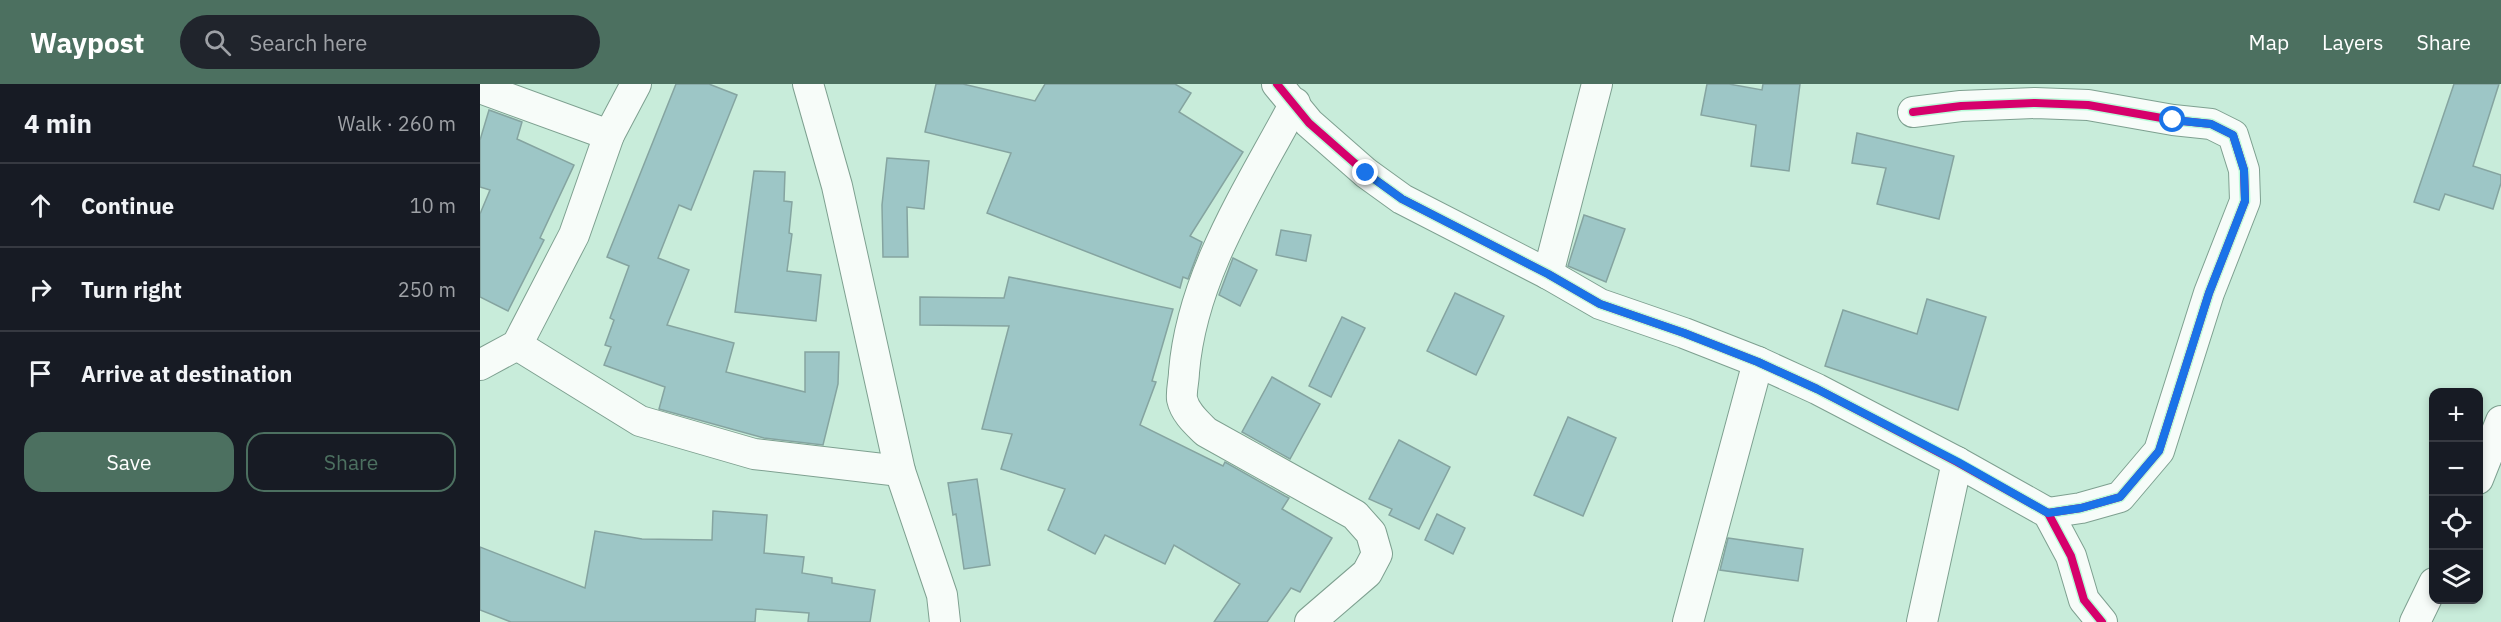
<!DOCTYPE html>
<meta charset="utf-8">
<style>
:root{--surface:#171b24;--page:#20242c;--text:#f1f3f6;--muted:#9ea1a6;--line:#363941;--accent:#4c7060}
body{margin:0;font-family:"IBM Plex Sans",sans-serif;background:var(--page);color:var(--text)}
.controls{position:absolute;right:18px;bottom:18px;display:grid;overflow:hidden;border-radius:12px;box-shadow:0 3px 9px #0003}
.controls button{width:54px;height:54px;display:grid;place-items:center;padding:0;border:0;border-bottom:2px solid var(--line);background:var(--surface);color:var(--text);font:30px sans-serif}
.stop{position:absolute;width:18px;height:18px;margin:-14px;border:4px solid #1a73e8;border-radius:50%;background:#fff}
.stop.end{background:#1a73e8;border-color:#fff;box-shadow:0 2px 6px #0008}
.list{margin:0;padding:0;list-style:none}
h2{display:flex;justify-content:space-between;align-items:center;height:78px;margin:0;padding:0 24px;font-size:26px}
h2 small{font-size:20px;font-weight:400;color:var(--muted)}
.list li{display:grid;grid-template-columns:39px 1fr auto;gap:18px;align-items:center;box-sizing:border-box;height:84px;padding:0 24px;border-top:2px solid var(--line)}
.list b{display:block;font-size:22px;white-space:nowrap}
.list em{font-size:20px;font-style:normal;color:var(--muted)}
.actions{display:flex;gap:12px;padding:18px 24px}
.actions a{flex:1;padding:14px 0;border:2px solid var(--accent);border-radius:18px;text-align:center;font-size:21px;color:var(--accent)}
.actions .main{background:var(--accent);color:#fff}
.icon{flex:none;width:33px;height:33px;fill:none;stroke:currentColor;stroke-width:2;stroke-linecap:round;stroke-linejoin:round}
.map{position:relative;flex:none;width:2021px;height:538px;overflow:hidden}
header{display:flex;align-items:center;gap:36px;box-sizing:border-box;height:84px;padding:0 30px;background:var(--accent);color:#fff}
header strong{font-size:28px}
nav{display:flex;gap:33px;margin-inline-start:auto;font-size:21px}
.search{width:420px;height:54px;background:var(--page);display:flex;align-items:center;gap:15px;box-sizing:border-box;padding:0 21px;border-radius:33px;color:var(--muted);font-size:22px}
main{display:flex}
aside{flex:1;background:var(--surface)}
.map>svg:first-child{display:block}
.building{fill:#9dc6c6;stroke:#85a4a0;stroke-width:1.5}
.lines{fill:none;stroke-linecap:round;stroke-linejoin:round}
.street-casing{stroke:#7ea090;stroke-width:32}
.street{stroke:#f7fcf9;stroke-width:30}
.cycleway-casing{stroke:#b9fbd9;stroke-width:11}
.cycleway{stroke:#d6006c;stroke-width:8}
.route{stroke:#1a73e8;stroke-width:8}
</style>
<header>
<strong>Waypost</strong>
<div class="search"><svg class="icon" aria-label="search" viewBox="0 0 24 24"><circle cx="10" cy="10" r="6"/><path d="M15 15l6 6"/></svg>Search here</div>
<nav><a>Map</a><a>Layers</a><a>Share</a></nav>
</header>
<main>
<aside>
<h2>4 min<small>Walk · 260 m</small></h2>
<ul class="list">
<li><svg class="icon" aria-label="ahead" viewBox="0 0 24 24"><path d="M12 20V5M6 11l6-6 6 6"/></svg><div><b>Continue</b></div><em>10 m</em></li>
<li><svg class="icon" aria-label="right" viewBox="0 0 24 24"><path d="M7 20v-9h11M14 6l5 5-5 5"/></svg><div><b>Turn right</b></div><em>250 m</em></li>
<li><svg class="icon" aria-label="arrive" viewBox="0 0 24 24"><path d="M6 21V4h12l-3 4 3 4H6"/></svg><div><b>Arrive at destination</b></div></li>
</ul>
<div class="actions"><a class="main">Save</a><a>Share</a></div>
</aside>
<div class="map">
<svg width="2021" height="538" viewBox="0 0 2021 538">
<rect width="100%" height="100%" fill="#c8ecda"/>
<g class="building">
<path d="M 196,0 L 229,0 L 257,11 L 211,126 L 199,121 L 178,174 L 209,186 L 187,241 L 254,259 L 246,288 L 325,308 L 325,268 L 359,268 L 358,300 L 343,361 L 284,354 L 179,325 L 185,303 L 124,281 L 131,263 L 125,261 L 134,236 L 130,234 L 149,182 L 127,173 Z"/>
<path d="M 456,0 L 483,0 L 555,17 L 565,0 L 695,0 L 711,9 L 699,28 L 763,68 L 710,152 L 722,158 L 708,195 L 703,193 L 700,204 L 507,129 L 531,69 L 445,48 Z"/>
<path d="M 1227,0 L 1249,0 L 1282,6 L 1283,0 L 1320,0 L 1309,87 L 1271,82 L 1276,41 L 1221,31 Z"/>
<path d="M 1974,0 L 2019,0 L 1993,82 L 2021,91 L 2021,99 L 2013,125 L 1965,110 L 1959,126 L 1934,118 Z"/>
<path d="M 9,26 L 42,38 L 37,55 L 94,81 L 60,154 L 64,156 L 28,227 L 0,213 L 0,130 L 10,106 L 0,103 L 0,56 Z"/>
<path d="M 1377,49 L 1474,72 L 1459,135 L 1397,120 L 1406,84 L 1372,79 Z"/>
<path d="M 407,74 L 449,77 L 444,125 L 427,123 L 428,173 L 403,173 L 402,121 Z"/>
<path d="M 274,87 L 305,88 L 304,117 L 312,118 L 309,149 L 312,150 L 307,187 L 341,191 L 336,237 L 255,228 Z"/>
<path d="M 1104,131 L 1145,145 L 1126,198 L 1088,182 Z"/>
<path d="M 801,146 L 831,151 L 826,177 L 796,171 Z"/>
<path d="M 753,174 L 777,186 L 760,222 L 739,211 Z"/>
<path d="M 529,193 L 693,225 L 672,297 L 676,298 L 660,341 L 743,382 L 745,378 L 805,412 L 809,414 L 802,425 L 852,454 L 820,508 L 811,504 L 787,538 L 734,538 L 760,500 L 694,461 L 685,480 L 625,451 L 615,470 L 568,446 L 585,405 L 521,385 L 532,350 L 502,345 L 529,242 L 440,241 L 440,213 L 524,214 Z"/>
<path d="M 975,209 L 1024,232 L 996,291 L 947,267 Z"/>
<path d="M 1447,215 L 1506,233 L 1478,326 L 1345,282 L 1363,226 L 1437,250 Z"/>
<path d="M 862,233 L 885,244 L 851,313 L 829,302 Z"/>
<path d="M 792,293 L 840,320 L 810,375 L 762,348 Z"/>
<path d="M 1088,333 L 1136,354 L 1103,432 L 1054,411 Z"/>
<path d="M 919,356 L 970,383 L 939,445 L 909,431 L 912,425 L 889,415 Z"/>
<path d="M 497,395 L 510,481 L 484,485 L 476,430 L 473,431 L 468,399 Z"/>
<path d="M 233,427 L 287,431 L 284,469 L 324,473 L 322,489 L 352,494 L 352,499 L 395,506 L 390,538 L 328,538 L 329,529 L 276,525 L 275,538 L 31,538 L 0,526 L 0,463 L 105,504 L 115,447 L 162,455 L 232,456 Z"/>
<path d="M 957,430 L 985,444 L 973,470 L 945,456 Z"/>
<path d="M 1248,454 L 1323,465 L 1318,497 L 1240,486 Z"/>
</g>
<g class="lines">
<g class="street-casing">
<g id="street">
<path d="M 328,0 L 357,102 L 420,387 L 462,511 L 465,538"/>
<path d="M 797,0 L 829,39 L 886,89 L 922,115 L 1068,190 L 1120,220 L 1204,249 L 1278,278 L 1337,305 L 1477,378 L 1568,429 L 1591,472 L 1604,516 L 1622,538"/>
<path d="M 0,4 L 129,51"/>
<path d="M 815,19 C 770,104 712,190 704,288 C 704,296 701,307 702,315 C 705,329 717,339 726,348 L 875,431 L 891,449 L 897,470 L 887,489 L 830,538"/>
<path d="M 1433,28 L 1481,22 L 1555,19 L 1608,21 L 1693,36 L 1731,40 L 1753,51 L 1764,86 L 1765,117 L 1729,209 L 1679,367 L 1640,413 L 1601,424 L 1568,429"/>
<path d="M 1068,190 L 1117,0"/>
<path d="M 37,261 L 160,337 L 274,370 L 420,387"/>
<path d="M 0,281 L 37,261 L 94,151 L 129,51 L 156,0"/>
<path d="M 1998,395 L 2021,337"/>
<path d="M 1208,538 L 1278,278"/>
<path d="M 1442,538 L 1477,378"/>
<path d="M 1935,538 L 1954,499"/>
</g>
</g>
<use href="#street" class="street"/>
<g class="cycleway-casing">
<g id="cycleway">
<path d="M 797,0 L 829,39 L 886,89 L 922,115 L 1068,190 L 1120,220 L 1204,249 L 1278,278 L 1337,305 L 1477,378 L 1568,429 L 1591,472 L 1604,516 L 1622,538"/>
<path d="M 1433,28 L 1481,22 L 1555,19 L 1608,21 L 1693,36 L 1731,40 L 1753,51 L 1764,86 L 1765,117 L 1729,209 L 1679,367 L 1640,413 L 1601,424 L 1568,429"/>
</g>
</g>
<use href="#cycleway" class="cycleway"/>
</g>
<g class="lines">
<path class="route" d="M 886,89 L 922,115 L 1068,190 L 1120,220 L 1204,249 L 1278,278 L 1337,305 L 1478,378 L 1568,429 L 1601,424 L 1640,413 L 1679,367 L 1729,209 L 1765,117 L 1764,86 L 1753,51 L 1731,40 L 1693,36"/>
</g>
</svg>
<div class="controls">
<button>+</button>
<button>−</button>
<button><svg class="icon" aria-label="locate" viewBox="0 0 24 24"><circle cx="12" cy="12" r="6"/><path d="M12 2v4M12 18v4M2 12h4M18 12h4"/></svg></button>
<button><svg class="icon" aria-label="layers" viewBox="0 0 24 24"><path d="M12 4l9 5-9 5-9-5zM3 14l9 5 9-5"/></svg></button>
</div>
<div class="stop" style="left:1693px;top:36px"></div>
<div class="stop end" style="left:886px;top:89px"></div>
</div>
</main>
